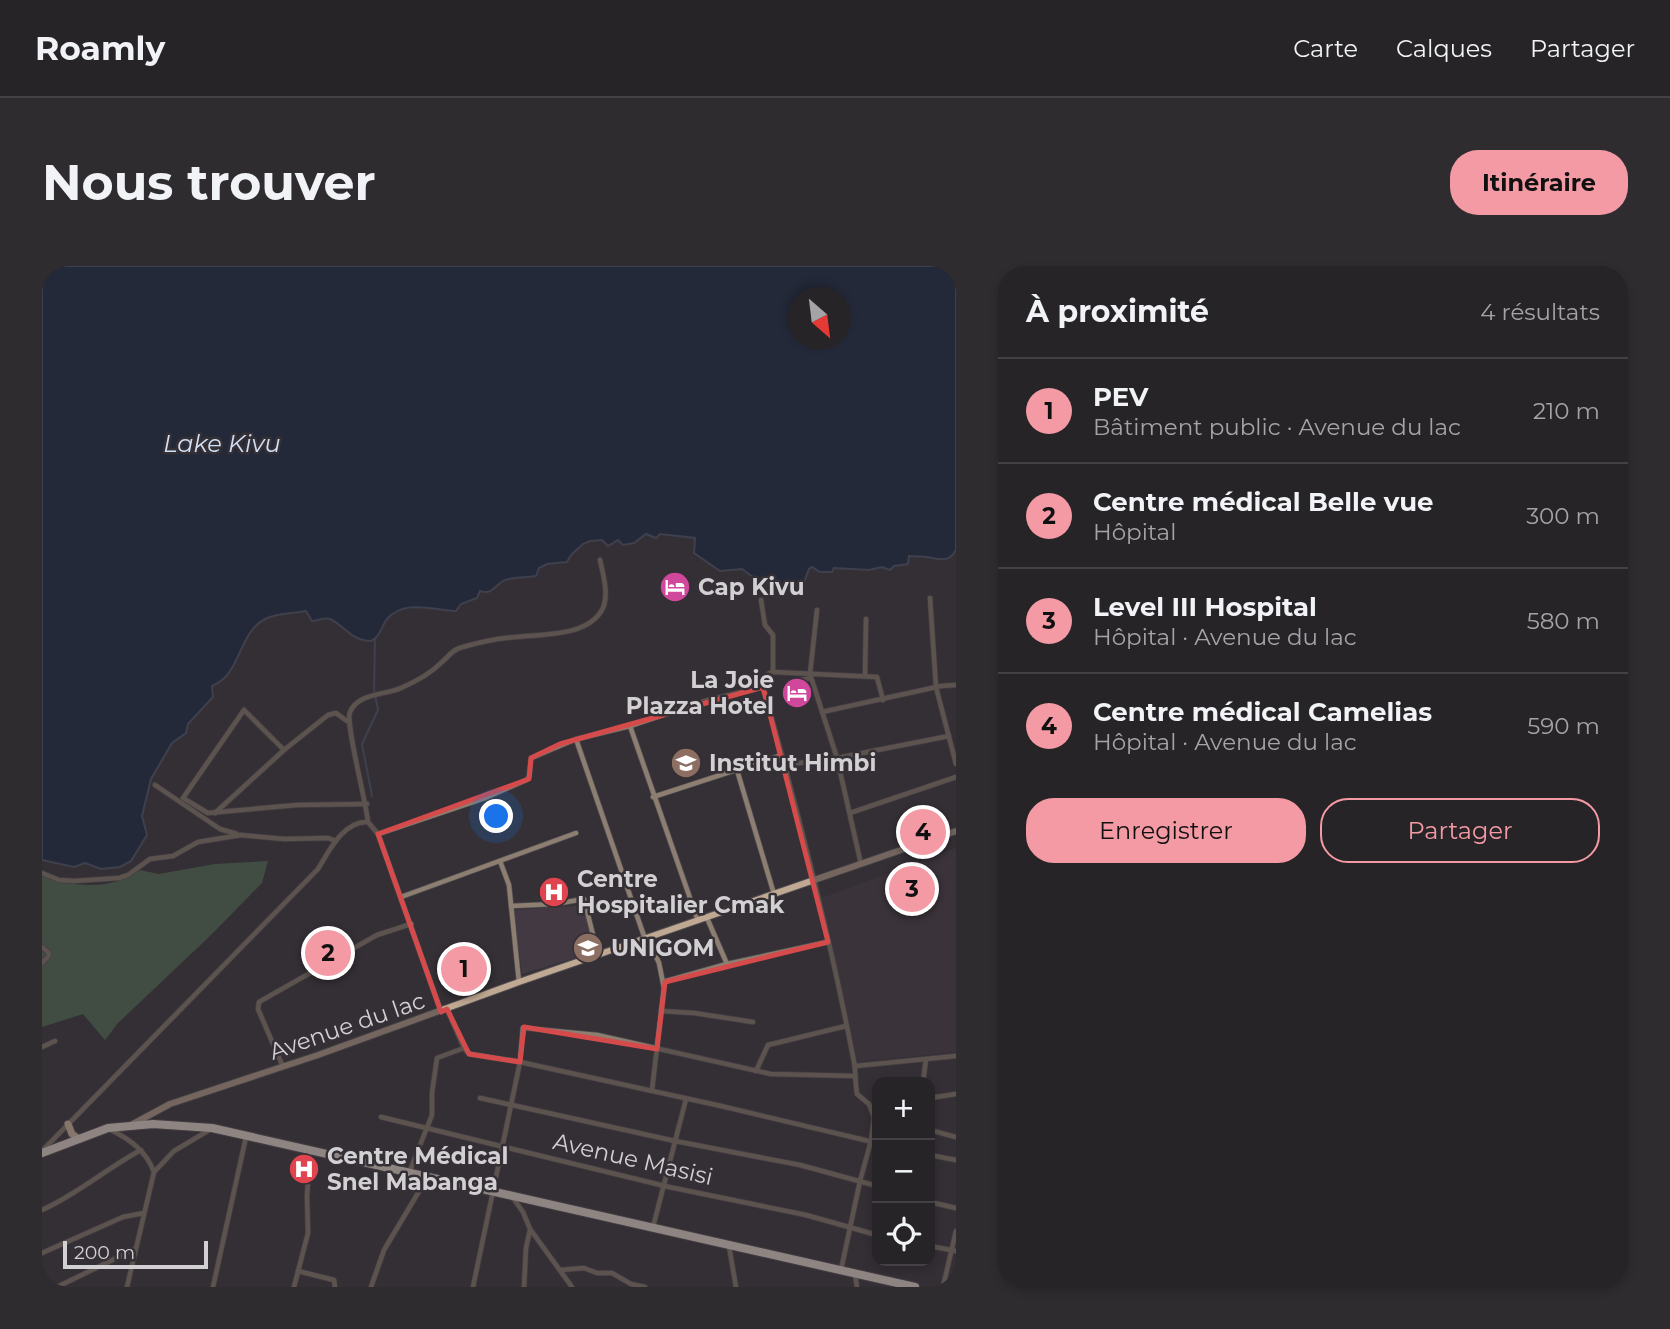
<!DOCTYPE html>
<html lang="fr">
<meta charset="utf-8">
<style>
:root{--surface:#272428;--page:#2f2c30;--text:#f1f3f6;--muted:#a4a4a8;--line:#434145;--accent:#f49aa4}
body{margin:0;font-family:Montserrat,sans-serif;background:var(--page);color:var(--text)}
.controls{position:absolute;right:21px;bottom:21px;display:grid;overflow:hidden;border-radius:14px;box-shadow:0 4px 10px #0003}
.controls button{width:63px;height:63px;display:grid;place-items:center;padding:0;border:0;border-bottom:2px solid var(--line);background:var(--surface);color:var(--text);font:35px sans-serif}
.compass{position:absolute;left:746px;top:21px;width:63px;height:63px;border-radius:50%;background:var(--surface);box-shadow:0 4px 10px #0003;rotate:152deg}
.scale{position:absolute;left:21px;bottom:18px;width:145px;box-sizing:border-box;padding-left:7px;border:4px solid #d3d0d3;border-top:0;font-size:19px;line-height:24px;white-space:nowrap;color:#d3d0d3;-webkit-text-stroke:5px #343035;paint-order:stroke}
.you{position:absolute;left:455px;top:551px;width:24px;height:24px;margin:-18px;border:5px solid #fff;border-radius:50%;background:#1a73e8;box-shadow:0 0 0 10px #1a73e833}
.badge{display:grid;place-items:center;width:46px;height:46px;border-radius:50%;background:var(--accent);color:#111;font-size:23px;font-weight:700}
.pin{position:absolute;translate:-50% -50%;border:4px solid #fff;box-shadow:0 2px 7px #0006}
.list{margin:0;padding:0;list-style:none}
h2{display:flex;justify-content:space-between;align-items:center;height:91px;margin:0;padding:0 28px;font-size:30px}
h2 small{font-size:23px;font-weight:400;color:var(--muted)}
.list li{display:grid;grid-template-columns:46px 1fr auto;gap:21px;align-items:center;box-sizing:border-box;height:105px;padding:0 28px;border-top:2px solid var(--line)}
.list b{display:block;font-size:26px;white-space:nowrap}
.list p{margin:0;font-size:23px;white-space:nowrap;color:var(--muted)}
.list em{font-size:23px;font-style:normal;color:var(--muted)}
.actions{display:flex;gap:14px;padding:21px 28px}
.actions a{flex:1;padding:16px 0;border:2px solid var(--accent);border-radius:28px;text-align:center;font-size:24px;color:var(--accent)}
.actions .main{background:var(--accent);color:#111}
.icon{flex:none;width:38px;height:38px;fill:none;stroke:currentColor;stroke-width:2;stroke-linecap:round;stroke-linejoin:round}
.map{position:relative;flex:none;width:914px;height:1021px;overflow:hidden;border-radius:28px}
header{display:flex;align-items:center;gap:42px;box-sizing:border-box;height:98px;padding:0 35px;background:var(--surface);border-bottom:2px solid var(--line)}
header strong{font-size:33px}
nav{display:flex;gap:38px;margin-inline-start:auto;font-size:24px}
.intro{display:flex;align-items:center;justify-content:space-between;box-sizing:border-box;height:168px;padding:0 42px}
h1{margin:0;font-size:49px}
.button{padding:18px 32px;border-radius:28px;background:var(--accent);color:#111;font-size:24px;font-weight:700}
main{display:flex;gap:42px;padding:0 42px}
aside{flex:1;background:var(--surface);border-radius:28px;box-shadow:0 4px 10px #0003}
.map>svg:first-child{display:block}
.built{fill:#423942}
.forest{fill:#517255}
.water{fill:#10223f;stroke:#4a566b;stroke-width:2;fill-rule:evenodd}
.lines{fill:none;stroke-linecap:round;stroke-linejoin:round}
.stream{stroke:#4a566b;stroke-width:2}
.street-casing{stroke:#514d51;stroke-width:6}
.secondary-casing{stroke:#514d51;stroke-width:8}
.primary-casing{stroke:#514d51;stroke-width:9}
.highway-casing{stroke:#514d51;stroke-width:10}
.street{stroke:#8c7e70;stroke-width:4.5}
.secondary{stroke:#c0a993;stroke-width:6}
.primary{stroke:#e8cbae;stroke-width:7}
.highway{stroke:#fbeddf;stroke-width:8}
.marked{fill:none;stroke:#d54a4a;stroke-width:5;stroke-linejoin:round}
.labels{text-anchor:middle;stroke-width:5;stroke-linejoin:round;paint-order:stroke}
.poi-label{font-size:23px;font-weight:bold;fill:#d3d0d3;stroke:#343035;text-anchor:start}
.street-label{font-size:23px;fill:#d3d0d3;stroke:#343035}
.water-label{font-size:24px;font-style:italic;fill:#d0dff6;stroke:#343035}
</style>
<header>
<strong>Roamly</strong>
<nav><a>Carte</a><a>Calques</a><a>Partager</a></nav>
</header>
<div class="intro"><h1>Nous trouver</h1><a class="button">Itinéraire</a></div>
<main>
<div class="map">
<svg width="914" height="1021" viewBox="0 0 914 1021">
<rect width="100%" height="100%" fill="#343035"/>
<g class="built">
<path d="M 914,582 L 914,786 L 815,796 L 780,632 Z"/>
<path d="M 542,639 L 553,686 L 480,708 L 472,644 Z"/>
</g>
<path class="forest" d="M 226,595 L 220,617 L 170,668 L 76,757 L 63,774 L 41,748 L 0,761 L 0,610 C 29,621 72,625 97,604 L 117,608 L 173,598 Z"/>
<path class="water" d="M 0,0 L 914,0 L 914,284 C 908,295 901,294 890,292 C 883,290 874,291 867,290 L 866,298 L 852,300 L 848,304 L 840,301 L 827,304 L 792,302 L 790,306 L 778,306 L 770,301 L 767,303 L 761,319 L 739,322 L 736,318 L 733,320 L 711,311 L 700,303 L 678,305 L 652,287 L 653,272 L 618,268 L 614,272 L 604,268 L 592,277 L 581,279 L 576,274 L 566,280 L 560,274 L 548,275 L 541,278 L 529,289 L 525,296 L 505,298 L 497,302 L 494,310 C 484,312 470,310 461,315 C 452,320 451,329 438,325 L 435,332 L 419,338 L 414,345 C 391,344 362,333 345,353 C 339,361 338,371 329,375 C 309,375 303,360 288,353 C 283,351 275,355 270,355 L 264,345 C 249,348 237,346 223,353 C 195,368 200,408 170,420 L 171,431 L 146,458 L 144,467 L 130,477 L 109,513 L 100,550 L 105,569 L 89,595 L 78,601 L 59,603 L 43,597 L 32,601 L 0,594 ZM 757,32 L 799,32 L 799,74 L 757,74 Z"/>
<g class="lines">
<path class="stream" d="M 330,530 L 320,478 L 336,444 L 332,423 L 333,373"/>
<g class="street-casing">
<g id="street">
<path d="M 888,332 L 894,421 L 914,498"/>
<path d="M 719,334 L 723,359 L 731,369 L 731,406"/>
<path d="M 775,344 L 768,408 L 795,492 L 819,598"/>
<path d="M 823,410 L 824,353"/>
<path d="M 746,417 L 769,412"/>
<path d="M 780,446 L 899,420 L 914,419"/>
<path d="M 588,460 L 656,655"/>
<path d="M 534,473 L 603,673"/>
<path d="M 242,484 L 202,444 L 141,532 L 166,547 L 255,539 L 325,538"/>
<path d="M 743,499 L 795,492 L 907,470"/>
<path d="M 695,504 L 732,628"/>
<path d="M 113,519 L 178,563 L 195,568"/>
<path d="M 611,531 L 740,489"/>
<path d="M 173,547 L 242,484 L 286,449 L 294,447 L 305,455"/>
<path d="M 808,547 L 914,511"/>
<path d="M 326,556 C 324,535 303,456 308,446 C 316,427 343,429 359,422 C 373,416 389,407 400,396 C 407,390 411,383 421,381 C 438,376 456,372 474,371 C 500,368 547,371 561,342 C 567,328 561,308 558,294"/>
<path d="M 326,556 L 336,568 L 399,746"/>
<path d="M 336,568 L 443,532 L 484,514 L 487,510 L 489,492 L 534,473 L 588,460 L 666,434 L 721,421"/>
<path d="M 458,595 L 467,619 L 477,716"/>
<path d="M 0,607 L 17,614 L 32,615 L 77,612 L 86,609 L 108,593 L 131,590 L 156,576 L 199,569 L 242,573 L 286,572 L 294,575"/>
<path d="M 359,631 L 534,567"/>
<path d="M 469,640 L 513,638 L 542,633 L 556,689"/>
<path d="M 665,652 L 685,698"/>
<path d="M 606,673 L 617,697 L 622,722 L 610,824"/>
<path d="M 0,681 L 7,687 L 6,691 L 0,697"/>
<path d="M 621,716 L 685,698 L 786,676"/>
<path d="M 405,743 L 422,782 L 427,788 L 478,796 L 679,840 L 835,877"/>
<path d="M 619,745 L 652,747 L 711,756"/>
<path d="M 0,781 L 13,775"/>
<path d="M 813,800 L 914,790"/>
<path d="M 241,801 L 216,743 L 217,736 L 335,669 L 369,658"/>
<path d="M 714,805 L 726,779 L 804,760"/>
<path d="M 881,816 L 884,793"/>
<path d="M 438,832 L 633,875 L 758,899 L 835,920"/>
<path d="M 888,832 L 914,828"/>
<path d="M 339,851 L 627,921 L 764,949 L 835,969"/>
<path d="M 69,864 C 89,874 104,885 112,906"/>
<path d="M 888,864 L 914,871"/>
<path d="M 1,884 L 276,603 C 287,585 301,555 326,556"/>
<path d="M 888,889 L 914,894"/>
<path d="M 367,907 L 390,849 L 390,827 L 395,792 L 422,782"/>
<path d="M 471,932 L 481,946 L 488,963 L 530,1021"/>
<path d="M 888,936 L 914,942"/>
<path d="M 0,944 C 36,928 65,902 99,884"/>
<path d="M 611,961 L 644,833"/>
<path d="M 687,980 L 694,1021"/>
<path d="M 888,980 L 914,985"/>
<path d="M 0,987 L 81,951 L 102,947"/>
<path d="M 518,1004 L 542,1002 L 555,1007 L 570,1007 L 589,1018 L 603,1021"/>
<path d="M 799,1004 L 818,915 L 829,875 L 832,851 L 827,838 L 815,828 C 813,817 814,806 812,796 C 788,670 756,545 721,421 C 721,413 722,408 731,406 L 835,411 L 841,434"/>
<path d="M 256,1005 L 292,1014 L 293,1021"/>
<path d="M 813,1008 L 815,1021"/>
<path d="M 15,1021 L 93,983"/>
<path d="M 85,1021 L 112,906 L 132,885 L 169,863"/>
<path d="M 171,1021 L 204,871"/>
<path d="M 252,1021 L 266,967 L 265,930 L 268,885"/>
<path d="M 329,1021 L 342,984 L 385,912"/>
<path d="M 431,1021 L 478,796 L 481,762 L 555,769 L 729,808 L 813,810"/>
<path d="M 482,1021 L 484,982 L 488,964"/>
<path d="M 901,1021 L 914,965"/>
</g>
</g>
<g class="secondary-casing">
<path id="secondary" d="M 89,859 L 128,838 L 276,789 L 477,716 L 914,565"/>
</g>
<g class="primary-casing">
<path id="primary" d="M 26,858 L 30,868 L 37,873"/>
</g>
<g class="highway-casing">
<path id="highway" d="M 0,887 L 66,862 L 111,858 L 170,862 L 873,1021"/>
</g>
<use href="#street" class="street"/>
<use href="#secondary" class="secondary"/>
<use href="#primary" class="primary"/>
<use href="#highway" class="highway"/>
</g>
<path d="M0 0H914V1021H0ZM 721,421 L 786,676 L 623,716 L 615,783 L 482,761 L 478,796 L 427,788 L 405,743 L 399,746 L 336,568 L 487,513 L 489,492 L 518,478 Z" fill="#343035" fill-opacity=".55" fill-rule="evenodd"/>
<path class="marked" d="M 721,421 L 786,676 L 623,716 L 615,783 L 482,761 L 478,796 L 427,788 L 405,743 L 399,746 L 336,568 L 487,513 L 489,492 L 518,478 Z"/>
<defs>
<g id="hotel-disc" transform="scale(1.575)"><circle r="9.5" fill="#d1479c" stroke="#343035"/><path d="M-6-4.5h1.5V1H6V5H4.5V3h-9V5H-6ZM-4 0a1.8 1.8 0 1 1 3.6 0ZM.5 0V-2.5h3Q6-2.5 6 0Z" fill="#fff"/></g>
<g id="school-disc" transform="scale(1.575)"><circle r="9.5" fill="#8d6e63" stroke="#343035"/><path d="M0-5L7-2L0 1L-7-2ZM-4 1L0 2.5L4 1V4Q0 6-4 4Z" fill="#fff"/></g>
<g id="hospital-disc" transform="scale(1.575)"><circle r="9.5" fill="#e0444e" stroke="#343035"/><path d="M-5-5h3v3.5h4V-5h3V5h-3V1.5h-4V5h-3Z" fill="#fff"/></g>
</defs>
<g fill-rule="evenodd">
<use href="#hotel-disc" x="633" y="321"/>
<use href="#hotel-disc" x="755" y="427"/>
<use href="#school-disc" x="644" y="497"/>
<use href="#hospital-disc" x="512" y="626"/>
<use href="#school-disc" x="546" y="682"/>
<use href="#hospital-disc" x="262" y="903"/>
</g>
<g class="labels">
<g class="poi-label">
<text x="656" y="329">Cap Kivu</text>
<text x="732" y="422" text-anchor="end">La Joie<tspan x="732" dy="26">Plazza Hotel</tspan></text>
<text x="667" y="505">Institut Himbi</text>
<text x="535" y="621">Centre<tspan x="535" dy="26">Hospitalier Cmak</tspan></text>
<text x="569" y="690">UNIGOM</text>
<text x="285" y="898">Centre Médical<tspan x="285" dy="26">Snel Mabanga</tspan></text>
</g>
<g class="street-label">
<text transform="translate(305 760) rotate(-19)" y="8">Avenue du lac</text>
<text transform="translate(591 893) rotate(13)" y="8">Avenue Masisi</text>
</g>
<g class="water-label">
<text x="180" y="186">Lake Kivu</text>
</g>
</g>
</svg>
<div class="controls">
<button>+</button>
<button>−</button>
<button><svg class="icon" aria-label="locate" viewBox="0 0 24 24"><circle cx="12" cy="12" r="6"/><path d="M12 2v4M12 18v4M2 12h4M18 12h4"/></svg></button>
</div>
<svg class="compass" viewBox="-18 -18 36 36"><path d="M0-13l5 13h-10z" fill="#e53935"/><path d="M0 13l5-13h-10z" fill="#a4a4a8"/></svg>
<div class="scale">200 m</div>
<div class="you"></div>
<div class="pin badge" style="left:422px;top:703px">1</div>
<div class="pin badge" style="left:286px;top:687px">2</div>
<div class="pin badge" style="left:870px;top:623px">3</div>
<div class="pin badge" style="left:881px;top:566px">4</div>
</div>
<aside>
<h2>À proximité<small>4 résultats</small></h2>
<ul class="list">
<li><span class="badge">1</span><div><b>PEV</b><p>Bâtiment public · Avenue du lac</p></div><em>210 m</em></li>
<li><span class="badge">2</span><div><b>Centre médical Belle vue</b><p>Hôpital</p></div><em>300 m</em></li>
<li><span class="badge">3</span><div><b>Level III Hospital</b><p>Hôpital · Avenue du lac</p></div><em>580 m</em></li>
<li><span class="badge">4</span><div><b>Centre médical Camelias</b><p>Hôpital · Avenue du lac</p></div><em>590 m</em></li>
</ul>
<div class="actions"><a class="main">Enregistrer</a><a>Partager</a></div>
</aside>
</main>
